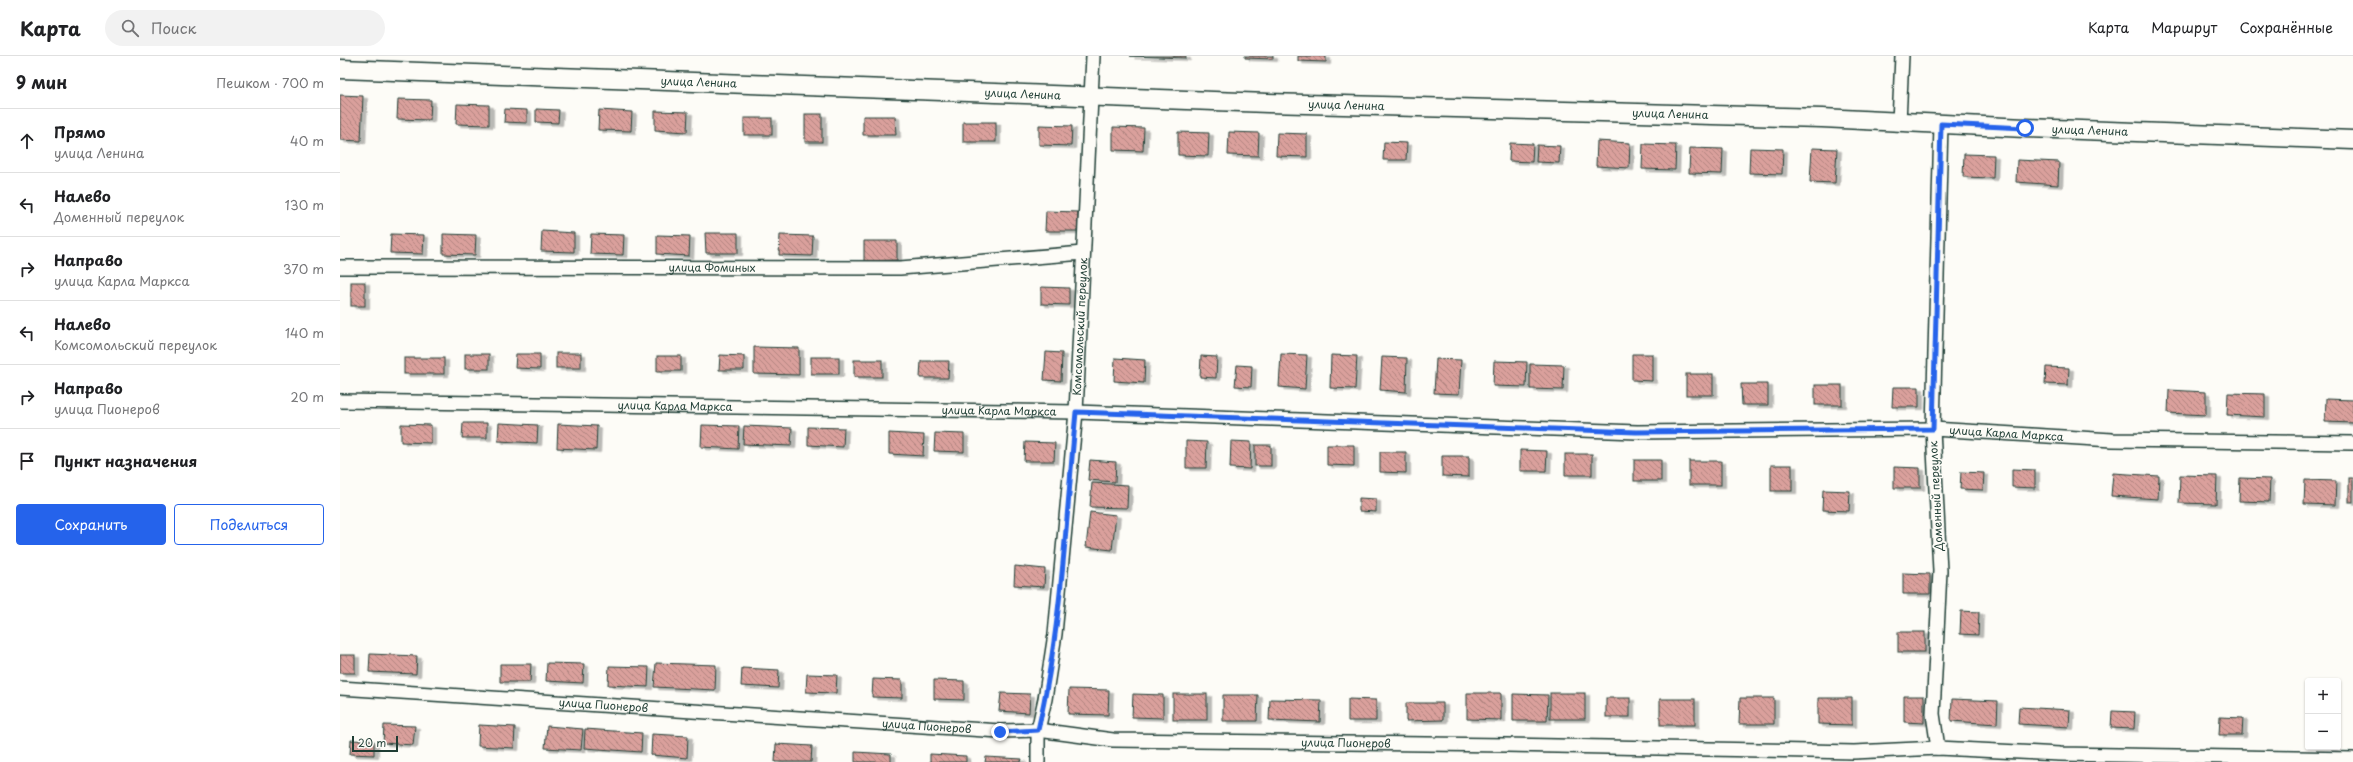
<!DOCTYPE html>
<html lang="ru">
<meta charset="utf-8">
<style>
:root{--surface:#fff;--page:#f2f2f2;--text:#202124;--muted:#757577;--line:#e0e0e0;--accent:#2563eb}
body{margin:0;font-family:"Playpen Sans",sans-serif;background:var(--page);color:var(--text)}
.controls{position:absolute;right:12px;bottom:12px;display:grid;overflow:hidden;border-radius:4px;box-shadow:0 1px 3px #0004}
.controls button{width:36px;height:36px;display:grid;place-items:center;padding:0;border:0;border-bottom:1px solid var(--line);background:var(--surface);color:var(--text);font:20px sans-serif}
.scale{position:absolute;left:12px;bottom:10px;width:46px;box-sizing:border-box;padding-left:4px;border:2px solid #1f3d34;border-top:0;font-size:11px;line-height:14px;white-space:nowrap;color:#1f3d34;-webkit-text-stroke:3px #fdfcf7;paint-order:stroke}
.stop{position:absolute;width:12px;height:12px;margin:-9px;border:3px solid #2563eb;border-radius:50%;background:#fff}
.stop.end{background:#2563eb;border-color:#fff;box-shadow:0 1px 4px #0008}
.list{margin:0;padding:0;list-style:none}
h2{display:flex;justify-content:space-between;align-items:center;height:52px;margin:0;padding:0 16px;font-size:17px}
h2 small{font-size:13px;font-weight:400;color:var(--muted)}
.list li{display:grid;grid-template-columns:26px 1fr auto;gap:12px;align-items:center;box-sizing:border-box;height:64px;padding:0 16px;border-top:1px solid var(--line)}
.list b{display:block;font-size:15px;white-space:nowrap}
.list p{margin:0;font-size:13px;white-space:nowrap;color:var(--muted)}
.list em{font-size:13px;font-style:normal;color:var(--muted)}
.actions{display:flex;gap:8px;padding:12px 16px}
.actions a{flex:1;padding:9px 0;border:1px solid var(--accent);border-radius:4px;text-align:center;font-size:14px;color:var(--accent)}
.actions .main{background:var(--accent);color:#fff}
.icon{flex:none;width:22px;height:22px;fill:none;stroke:currentColor;stroke-width:2;stroke-linecap:round;stroke-linejoin:round}
.map{position:relative;flex:none;width:2013px;height:706px;overflow:hidden}
header{display:flex;align-items:center;gap:24px;box-sizing:border-box;height:56px;padding:0 20px;background:var(--surface);border-bottom:1px solid var(--line)}
header strong{font-size:19px}
nav{display:flex;gap:22px;margin-inline-start:auto;font-size:14px}
.search{width:280px;height:36px;background:var(--page);display:flex;align-items:center;gap:10px;box-sizing:border-box;padding:0 14px;border-radius:22px;color:var(--muted);font-size:15px}
main{display:flex}
aside{flex:1;background:var(--surface)}
.map>svg:first-child{display:block}
.building{fill:url(#building-back-hatch);stroke:#1f3d34;filter:url(#shadow)}
.lines{fill:none;stroke-linecap:round;stroke-linejoin:round}
.street-casing{stroke:#1f3d34;stroke-width:16}
.secondary-casing{stroke:#1f3d34;stroke-width:21}
.street{stroke:#fdfcf7;stroke-width:13}
.secondary{stroke:#fdfcf7;stroke-width:18}
.route{stroke:#2563eb;stroke-width:5}
.labels{text-anchor:middle;stroke-width:3.5;stroke-linejoin:round;paint-order:stroke}
.street-label{font-size:11px;fill:#1f3d34;stroke:#fdfcf7}
</style>
<header>
<strong>Карта</strong>
<div class="search"><svg class="icon" aria-label="search" viewBox="0 0 24 24"><circle cx="10" cy="10" r="6"/><path d="M15 15l6 6"/></svg>Поиск</div>
<nav><a>Карта</a><a>Маршрут</a><a>Сохранённые</a></nav>
</header>
<main>
<aside>
<h2>9 мин<small>Пешком · 700 m</small></h2>
<ul class="list">
<li><svg class="icon" aria-label="ahead" viewBox="0 0 24 24"><path d="M12 20V5M6 11l6-6 6 6"/></svg><div><b>Прямо</b><p>улица Ленина</p></div><em>40 m</em></li>
<li><svg class="icon" aria-label="left" viewBox="0 0 24 24"><path d="M17 20v-9H6M10 6l-5 5 5 5"/></svg><div><b>Налево</b><p>Доменный переулок</p></div><em>130 m</em></li>
<li><svg class="icon" aria-label="right" viewBox="0 0 24 24"><path d="M7 20v-9h11M14 6l5 5-5 5"/></svg><div><b>Направо</b><p>улица Карла Маркса</p></div><em>370 m</em></li>
<li><svg class="icon" aria-label="left" viewBox="0 0 24 24"><path d="M17 20v-9H6M10 6l-5 5 5 5"/></svg><div><b>Налево</b><p>Комсомольский переулок</p></div><em>140 m</em></li>
<li><svg class="icon" aria-label="right" viewBox="0 0 24 24"><path d="M7 20v-9h11M14 6l5 5-5 5"/></svg><div><b>Направо</b><p>улица Пионеров</p></div><em>20 m</em></li>
<li><svg class="icon" aria-label="arrive" viewBox="0 0 24 24"><path d="M6 21V4h12l-3 4 3 4H6"/></svg><div><b>Пункт назначения</b></div></li>
</ul>
<div class="actions"><a class="main">Сохранить</a><a>Поделиться</a></div>
</aside>
<div class="map">
<svg width="2013" height="706" viewBox="0 0 2013 706">
<defs>
<pattern id="building-back-hatch" width="6" height="6" patternUnits="userSpaceOnUse"><rect width="6" height="6" fill="#daa09c"/><path d="M-1 5l2 2M0 0l6 6M5-1l2 2" fill="none" stroke="#b08480"/></pattern>
<filter id="shadow"><feDropShadow dx="4.5" dy="2.5" stdDeviation="0" flood-color="#0004"/></filter>
</defs>
<rect width="100%" height="100%" fill="#fdfcf7"/>
<filter id="ink" filterUnits="userSpaceOnUse"><feTurbulence type="fractalNoise" baseFrequency=".025" numOctaves="2"/><feDisplacementMap in="SourceGraphic" scale="8" xChannelSelector="R" yChannelSelector="G"/><feConvolveMatrix kernelMatrix="1 2 1 2 8 2 1 2 1" color-interpolation-filters="sRGB"/></filter>
<g filter="url(#ink)">
<g class="building">
<path d="M 790,0 L 846,0 L 846,2 Z"/>
<path d="M 905,0 L 933,0 L 933,3 L 905,2 Z"/>
<path d="M 958,0 L 986,0 L 986,6 L 958,5 Z"/>
<path d="M 0,39 L 23,40 L 21,85 L 0,84 Z"/>
<path d="M 58,43 L 91,44 L 90,64 L 57,63 Z"/>
<path d="M 117,48 L 149,49 L 149,69 L 116,68 Z"/>
<path d="M 165,53 L 187,54 L 187,67 L 164,66 Z"/>
<path d="M 196,53 L 219,54 L 218,67 L 196,66 Z"/>
<path d="M 259,54 L 292,56 L 291,75 L 258,74 Z"/>
<path d="M 315,55 L 348,56 L 347,76 L 315,74 Z"/>
<rect x="465" y="58" width="17" height="28"/>
<path d="M 523,60 L 555,60 L 556,79 L 523,79 Z"/>
<rect x="404" y="62" width="28" height="17"/>
<rect x="623" y="66" width="33" height="20"/>
<path d="M 699,69 L 732,70 L 731,90 L 699,89 Z"/>
<path d="M 773,71 L 804,72 L 803,95 L 773,94 Z"/>
<path d="M 838,76 L 869,77 L 868,100 L 838,99 Z"/>
<path d="M 889,76 L 919,77 L 918,100 L 888,99 Z"/>
<path d="M 937,77 L 967,78 L 967,101 L 936,100 Z"/>
<path d="M 1257,85 L 1290,87 L 1289,112 L 1256,110 Z"/>
<path d="M 1044,86 L 1067,87 L 1066,104 L 1043,104 Z"/>
<path d="M 1170,87 L 1193,88 L 1192,106 L 1169,105 Z"/>
<path d="M 1303,88 L 1336,89 L 1335,114 L 1302,113 Z"/>
<path d="M 1197,89 L 1220,90 L 1219,107 L 1196,106 Z"/>
<path d="M 1350,92 L 1383,93 L 1382,118 L 1349,117 Z"/>
<path d="M 1410,92 L 1443,93 L 1442,118 L 1409,117 Z"/>
<path d="M 1472,92 L 1497,93 L 1495,127 L 1470,126 Z"/>
<path d="M 1624,98 L 1654,99 L 1653,122 L 1623,121 Z"/>
<path d="M 1677,104 L 1719,106 L 1718,129 L 1676,126 Z"/>
<path d="M 706,155 L 738,156 L 738,175 L 705,175 Z"/>
<path d="M 202,175 L 234,177 L 234,196 L 201,195 Z"/>
<path d="M 365,177 L 398,177 L 398,197 L 366,197 Z"/>
<path d="M 51,178 L 84,179 L 83,198 L 50,197 Z"/>
<path d="M 103,178 L 136,179 L 135,199 L 103,198 Z"/>
<path d="M 251,178 L 284,179 L 283,199 L 250,198 Z"/>
<path d="M 317,179 L 350,180 L 349,200 L 317,198 Z"/>
<path d="M 440,179 L 473,180 L 472,200 L 439,199 Z"/>
<path d="M 524,185 L 557,185 L 557,204 L 524,205 Z"/>
<rect x="11" y="226" width="14" height="24"/>
<path d="M 701,231 L 729,232 L 729,249 L 701,248 Z"/>
<path d="M 414,291 L 459,292 L 459,319 L 414,318 Z"/>
<path d="M 706,296 L 722,297 L 721,325 L 704,324 Z"/>
<rect x="216" y="297" width="25" height="15"/>
<rect x="125" y="298" width="24" height="15"/>
<path d="M 176,298 L 200,298 L 200,313 L 175,312 Z"/>
<path d="M 941,298 L 967,299 L 965,333 L 939,331 Z"/>
<path d="M 1292,298 L 1312,298 L 1312,325 L 1292,324 Z"/>
<path d="M 380,299 L 404,300 L 404,314 L 379,314 Z"/>
<path d="M 991,299 L 1017,300 L 1015,333 L 990,332 Z"/>
<rect x="317" y="300" width="24" height="15"/>
<path d="M 861,300 L 877,301 L 876,322 L 860,321 Z"/>
<rect x="471" y="301" width="28" height="17"/>
<path d="M 1042,301 L 1067,302 L 1066,336 L 1040,334 Z"/>
<rect x="64" y="302" width="40" height="16"/>
<path d="M 775,302 L 805,304 L 804,327 L 774,325 Z"/>
<path d="M 1096,303 L 1121,304 L 1119,338 L 1094,337 Z"/>
<rect x="514" y="304" width="28" height="17"/>
<path d="M 581,305 L 609,305 L 608,322 L 580,322 Z"/>
<path d="M 1154,305 L 1187,306 L 1186,331 L 1153,330 Z"/>
<path d="M 1190,308 L 1224,309 L 1223,334 L 1190,333 Z"/>
<path d="M 897,309 L 912,310 L 911,331 L 895,330 Z"/>
<path d="M 1706,311 L 1729,312 L 1728,329 L 1705,328 Z"/>
<rect x="1346" y="318" width="27" height="21"/>
<path d="M 1401,328 L 1428,328 L 1428,349 L 1402,349 Z"/>
<rect x="1475" y="329" width="27" height="20"/>
<path d="M 1553,331 L 1579,331 L 1579,351 L 1552,351 Z"/>
<path d="M 1829,334 L 1866,336 L 1866,359 L 1828,357 Z"/>
<path d="M 1888,337 L 1925,338 L 1925,361 L 1887,359 Z"/>
<path d="M 1986,343 L 2013,344 L 2013,367 L 1985,366 Z"/>
<path d="M 123,367 L 147,367 L 147,382 L 122,382 Z"/>
<path d="M 159,367 L 198,369 L 197,387 L 158,385 Z"/>
<path d="M 61,368 L 91,369 L 91,387 L 61,386 Z"/>
<path d="M 218,368 L 257,370 L 256,394 L 217,392 Z"/>
<path d="M 362,369 L 399,370 L 398,393 L 361,391 Z"/>
<path d="M 404,370 L 452,372 L 451,390 L 403,388 Z"/>
<path d="M 468,371 L 504,372 L 503,391 L 468,389 Z"/>
<path d="M 549,377 L 584,379 L 583,400 L 549,398 Z"/>
<path d="M 595,377 L 624,378 L 624,396 L 594,395 Z"/>
<path d="M 846,385 L 867,386 L 866,412 L 846,412 Z"/>
<path d="M 891,385 L 911,386 L 910,413 L 890,412 Z"/>
<path d="M 685,386 L 715,387 L 714,405 L 684,405 Z"/>
<rect x="915" y="389" width="16" height="21"/>
<path d="M 987,389 L 1014,389 L 1014,410 L 987,409 Z"/>
<path d="M 1180,394 L 1207,395 L 1206,415 L 1180,415 Z"/>
<path d="M 1040,396 L 1066,396 L 1066,417 L 1040,416 Z"/>
<rect x="1225" y="398" width="27" height="21"/>
<path d="M 1102,400 L 1129,400 L 1129,421 L 1102,420 Z"/>
<path d="M 750,404 L 776,406 L 775,426 L 748,424 Z"/>
<rect x="1294" y="404" width="27" height="21"/>
<rect x="1349" y="405" width="32" height="24"/>
<rect x="1431" y="409" width="21" height="26"/>
<path d="M 1554,411 L 1580,412 L 1580,432 L 1554,432 Z"/>
<path d="M 1672,413 L 1695,414 L 1695,432 L 1672,431 Z"/>
<path d="M 1621,416 L 1644,417 L 1643,434 L 1620,433 Z"/>
<path d="M 1773,417 L 1819,420 L 1818,443 L 1771,440 Z"/>
<path d="M 1840,419 L 1877,420 L 1876,448 L 1839,447 Z"/>
<path d="M 1900,422 L 1930,423 L 1929,446 L 1899,445 Z"/>
<rect x="2009" y="422" width="4" height="24"/>
<path d="M 1965,424 L 1996,425 L 1995,449 L 1964,448 Z"/>
<path d="M 752,427 L 788,429 L 787,452 L 750,451 Z"/>
<path d="M 1483,434 L 1510,435 L 1509,455 L 1482,454 Z"/>
<path d="M 1019,442 L 1036,443 L 1036,456 L 1019,455 Z"/>
<path d="M 750,456 L 776,459 L 772,494 L 746,491 Z"/>
<path d="M 675,510 L 705,513 L 704,531 L 674,529 Z"/>
<path d="M 1563,517 L 1590,518 L 1590,538 L 1563,538 Z"/>
<path d="M 1621,555 L 1639,556 L 1638,579 L 1620,578 Z"/>
<rect x="1558" y="576" width="27" height="20"/>
<path d="M 30,598 L 77,600 L 76,618 L 29,616 Z"/>
<rect x="0" y="599" width="15" height="18"/>
<path d="M 207,607 L 244,608 L 243,627 L 206,625 Z"/>
<path d="M 316,607 L 376,609 L 375,634 L 314,631 Z"/>
<path d="M 160,608 L 191,608 L 190,626 L 160,626 Z"/>
<path d="M 269,610 L 309,611 L 308,631 L 268,629 Z"/>
<path d="M 402,612 L 439,614 L 438,632 L 401,630 Z"/>
<path d="M 467,618 L 497,619 L 496,637 L 466,636 Z"/>
<path d="M 533,623 L 562,624 L 562,642 L 532,641 Z"/>
<path d="M 594,624 L 624,625 L 624,644 L 594,643 Z"/>
<path d="M 729,633 L 769,634 L 768,659 L 728,658 Z"/>
<path d="M 661,637 L 690,638 L 689,657 L 659,655 Z"/>
<path d="M 1127,637 L 1161,637 L 1161,664 L 1127,663 Z"/>
<rect x="1210" y="637" width="35" height="26"/>
<path d="M 793,638 L 823,639 L 823,662 L 792,661 Z"/>
<rect x="833" y="638" width="34" height="26"/>
<path d="M 1173,638 L 1208,639 L 1207,665 L 1173,665 Z"/>
<path d="M 883,639 L 918,639 L 917,665 L 883,665 Z"/>
<path d="M 1564,640 L 1584,640 L 1584,667 L 1564,666 Z"/>
<rect x="1266" y="642" width="24" height="19"/>
<path d="M 1400,642 L 1434,642 L 1434,668 L 1399,668 Z"/>
<path d="M 1478,642 L 1512,642 L 1512,669 L 1478,668 Z"/>
<path d="M 930,643 L 981,644 L 980,666 L 929,664 Z"/>
<path d="M 1008,643 L 1036,644 L 1036,665 L 1008,665 Z"/>
<rect x="1320" y="643" width="35" height="26"/>
<path d="M 1612,643 L 1658,645 L 1657,668 L 1611,665 Z"/>
<path d="M 1066,647 L 1103,647 L 1103,664 L 1066,665 Z"/>
<path d="M 1679,651 L 1730,654 L 1729,671 L 1678,668 Z"/>
<path d="M 1772,655 L 1795,656 L 1794,673 L 1771,672 Z"/>
<path d="M 1880,661 L 1903,662 L 1902,679 L 1879,679 Z"/>
<path d="M 44,669 L 75,670 L 73,689 L 43,687 Z"/>
<path d="M 139,669 L 175,671 L 174,692 L 138,690 Z"/>
<path d="M 207,670 L 243,673 L 241,694 L 205,692 Z"/>
<path d="M 245,673 L 302,677 L 301,696 L 244,692 Z"/>
<path d="M 312,678 L 348,680 L 347,702 L 311,699 Z"/>
<path d="M 11,684 L 34,685 L 34,699 L 10,698 Z"/>
<path d="M 436,688 L 472,690 L 471,706 L 435,706 Z"/>
<path d="M 515,696 L 551,698 L 551,706 L 515,706 Z"/>
<path d="M 590,698 L 626,700 L 626,706 L 590,706 Z"/>
<path d="M 646,701 L 682,703 L 681,706 L 645,706 Z"/>
</g>
<g class="lines">
<g class="street-casing">
<g id="street">
<path d="M 1559,66 L 1562,0"/>
<path id="s1" d="M 0,211 L 560,212 L 743,197"/>
<path id="s2" d="M 0,345 L 736,356 L 1297,376 L 1593,373 L 1772,384 L 2013,387"/>
<path id="s3" d="M 0,632 L 660,675 L 698,674 L 773,684 L 1166,689 L 1514,696 L 1598,692 L 1720,698 L 2013,703"/>
<path d="M 1598,692 L 1593,658 L 1600,515 L 1593,373 L 1601,68"/>
<path id="s4" d="M 698,706 L 698,674 L 705,643 L 715,578 L 736,356 L 753,0"/>
</g>
</g>
<g class="secondary-casing">
<g id="secondary">
<path id="s5" d="M 0,13 L 928,47 L 1482,62 L 1685,72 L 2013,84"/>
</g>
</g>
<use href="#street" class="street"/>
<use href="#secondary" class="secondary"/>
</g>
</g>
<g class="lines" filter="url(#ink)">
<path class="route" d="M 660,676 L 698,674 C 722,570 726,461 736,356 L 1296,376 L 1593,373 L 1601,68 L 1685,72"/>
</g>
<g class="labels">
<g class="street-label">
<text dy="4" stroke="none"><textPath href="#s5" startOffset="359">улица Ленина</textPath></text>
<text dy="4" stroke="none"><textPath href="#s5" startOffset="683">улица Ленина</textPath></text>
<text dy="4" stroke="none"><textPath href="#s5" startOffset="1007">улица Ленина</textPath></text>
<text dy="4" stroke="none"><textPath href="#s5" startOffset="1331">улица Ленина</textPath></text>
<text dy="4" stroke="none"><textPath href="#s5" startOffset="1751">улица Ленина</textPath></text>
<text dy="4" stroke="none"><textPath href="#s1" startOffset="372">улица Фоминых</textPath></text>
<text dy="4" stroke="none"><textPath href="#s4" startOffset="438">Комсомольский переулок</textPath></text>
<text dy="4" stroke="none"><textPath href="#s2" startOffset="335">улица Карла Маркса</textPath></text>
<text dy="4" stroke="none"><textPath href="#s2" startOffset="659">улица Карла Маркса</textPath></text>
<text dy="4" stroke="none"><textPath href="#s2" startOffset="1667">улица Карла Маркса</textPath></text>
<text transform="translate(1596 440) rotate(-93)" y="4">Доменный переулок</text>
<text dy="4" stroke="none"><textPath href="#s3" startOffset="264">улица Пионеров</textPath></text>
<text dy="4" stroke="none"><textPath href="#s3" startOffset="588">улица Пионеров</textPath></text>
<text dy="4" stroke="none"><textPath href="#s3" startOffset="1008">улица Пионеров</textPath></text>
</g>
</g>
</svg>
<div class="controls">
<button>+</button>
<button>−</button>
</div>
<div class="scale">20 m</div>
<div class="stop" style="left:1685px;top:72px"></div>
<div class="stop end" style="left:660px;top:676px"></div>
</div>
</main>
